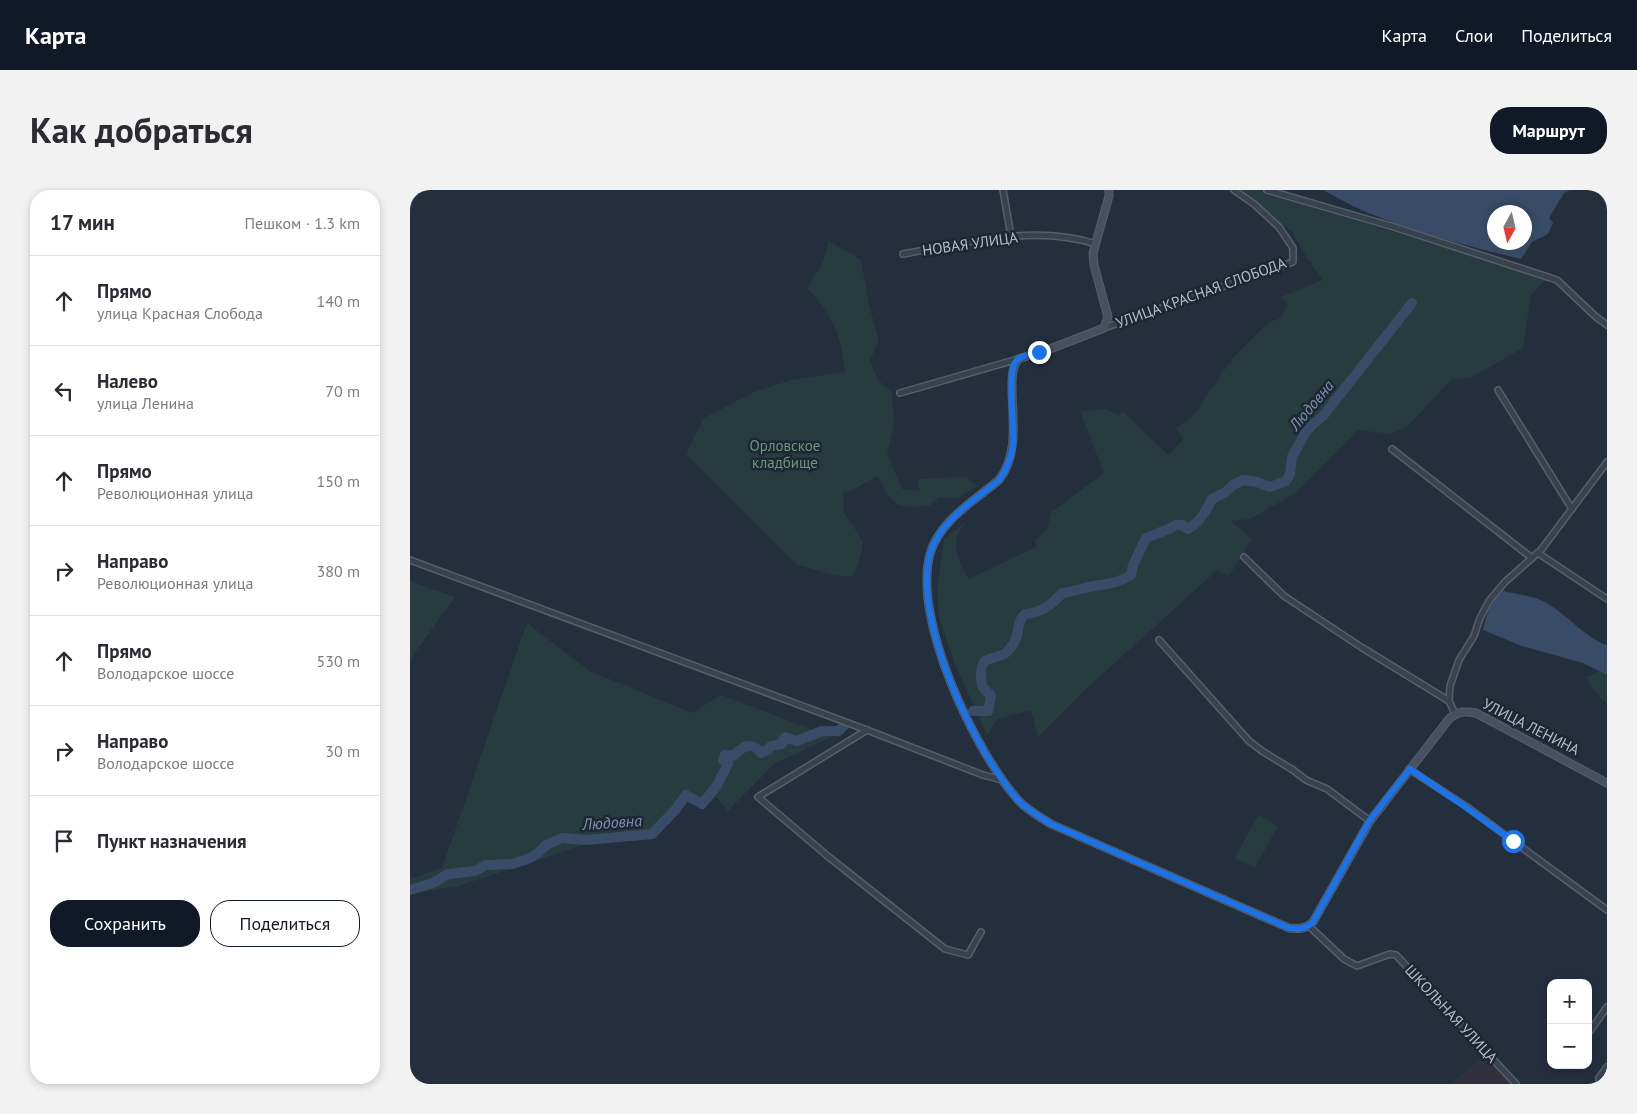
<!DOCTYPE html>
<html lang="ru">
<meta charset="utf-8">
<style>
:root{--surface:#fff;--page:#f2f2f3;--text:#2b2b33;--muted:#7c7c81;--line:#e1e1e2;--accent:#111827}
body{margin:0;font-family:"PT Sans",sans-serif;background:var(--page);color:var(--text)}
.controls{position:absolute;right:15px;bottom:15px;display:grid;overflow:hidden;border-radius:10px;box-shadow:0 2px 8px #0003}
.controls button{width:45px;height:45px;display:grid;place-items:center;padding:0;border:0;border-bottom:1px solid var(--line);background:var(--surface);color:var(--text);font:25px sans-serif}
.compass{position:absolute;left:1077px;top:15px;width:45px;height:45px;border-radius:50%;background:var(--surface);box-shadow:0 2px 8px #0003;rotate:188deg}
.stop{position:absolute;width:15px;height:15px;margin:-11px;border:4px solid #1a73e8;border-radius:50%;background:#fff}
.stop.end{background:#1a73e8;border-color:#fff;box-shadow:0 1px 5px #0008}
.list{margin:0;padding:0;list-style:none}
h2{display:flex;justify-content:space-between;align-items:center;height:65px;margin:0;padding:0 20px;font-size:21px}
h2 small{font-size:16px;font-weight:400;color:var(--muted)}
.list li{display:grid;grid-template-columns:32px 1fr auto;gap:15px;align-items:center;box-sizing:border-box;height:90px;padding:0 20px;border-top:1px solid var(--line)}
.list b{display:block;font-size:19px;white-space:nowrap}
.list p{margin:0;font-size:16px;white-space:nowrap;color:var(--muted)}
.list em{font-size:16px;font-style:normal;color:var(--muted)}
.actions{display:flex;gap:10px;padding:15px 20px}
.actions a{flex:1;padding:11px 0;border:1px solid var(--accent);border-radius:20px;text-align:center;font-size:18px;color:var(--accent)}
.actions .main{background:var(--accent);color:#fff}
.icon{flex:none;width:28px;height:28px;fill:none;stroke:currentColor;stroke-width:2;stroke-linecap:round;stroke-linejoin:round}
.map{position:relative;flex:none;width:1197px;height:894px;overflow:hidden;border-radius:20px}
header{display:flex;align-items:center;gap:30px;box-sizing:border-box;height:70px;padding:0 25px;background:var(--accent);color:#fff}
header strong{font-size:24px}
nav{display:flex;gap:28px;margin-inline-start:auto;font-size:18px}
.intro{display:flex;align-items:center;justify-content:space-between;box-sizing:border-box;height:120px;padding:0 30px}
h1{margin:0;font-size:35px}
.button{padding:12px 22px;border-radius:20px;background:var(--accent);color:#fff;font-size:18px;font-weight:700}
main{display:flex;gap:30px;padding:0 30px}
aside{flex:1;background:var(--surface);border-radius:20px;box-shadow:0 2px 8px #0003}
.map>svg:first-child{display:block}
.medical{fill:#32303f}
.green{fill:#263c3f}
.water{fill:#394c67;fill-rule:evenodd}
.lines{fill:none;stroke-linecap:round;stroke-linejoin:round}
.river{stroke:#394c67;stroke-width:10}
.street-casing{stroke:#565f6c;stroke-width:8}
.secondary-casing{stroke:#565f6c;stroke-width:9}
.street{stroke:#38414e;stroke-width:5}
.secondary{stroke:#465061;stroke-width:7}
.route{stroke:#1a73e8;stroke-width:6}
.labels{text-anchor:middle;stroke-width:5;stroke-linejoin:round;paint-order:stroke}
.street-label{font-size:15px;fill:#b4bcc9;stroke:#1d2633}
.park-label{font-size:15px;fill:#6b9a76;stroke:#1d2633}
.water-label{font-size:16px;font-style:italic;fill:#7c92b1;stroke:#1d2633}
</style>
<header>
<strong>Карта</strong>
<nav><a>Карта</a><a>Слои</a><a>Поделиться</a></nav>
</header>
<div class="intro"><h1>Как добраться</h1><a class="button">Маршрут</a></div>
<main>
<aside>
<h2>17 мин<small>Пешком · 1.3 km</small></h2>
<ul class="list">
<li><svg class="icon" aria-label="ahead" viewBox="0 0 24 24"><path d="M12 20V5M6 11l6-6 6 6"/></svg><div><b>Прямо</b><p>улица Красная Слобода</p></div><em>140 m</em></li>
<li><svg class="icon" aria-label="left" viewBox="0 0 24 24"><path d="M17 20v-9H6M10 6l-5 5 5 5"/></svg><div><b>Налево</b><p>улица Ленина</p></div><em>70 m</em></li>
<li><svg class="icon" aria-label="ahead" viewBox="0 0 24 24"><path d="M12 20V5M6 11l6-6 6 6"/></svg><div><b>Прямо</b><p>Революционная улица</p></div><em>150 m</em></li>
<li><svg class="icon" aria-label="right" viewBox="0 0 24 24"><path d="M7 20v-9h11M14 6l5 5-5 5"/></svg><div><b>Направо</b><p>Революционная улица</p></div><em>380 m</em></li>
<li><svg class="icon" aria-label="ahead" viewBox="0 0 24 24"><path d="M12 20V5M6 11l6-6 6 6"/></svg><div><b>Прямо</b><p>Володарское шоссе</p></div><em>530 m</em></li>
<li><svg class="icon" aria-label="right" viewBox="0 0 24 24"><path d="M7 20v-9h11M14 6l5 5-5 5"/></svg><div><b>Направо</b><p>Володарское шоссе</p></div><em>30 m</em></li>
<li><svg class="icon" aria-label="arrive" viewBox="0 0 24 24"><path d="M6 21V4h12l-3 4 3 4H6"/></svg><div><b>Пункт назначения</b></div></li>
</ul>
<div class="actions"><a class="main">Сохранить</a><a>Поделиться</a></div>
</aside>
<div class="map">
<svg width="1197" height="894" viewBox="0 0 1197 894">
<rect width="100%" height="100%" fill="#242f3e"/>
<path class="medical" d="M 1077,864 L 1103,894 L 1041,894 Z"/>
<g class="green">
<path d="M 828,0 L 849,0 L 1136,89 L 1121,105 L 1113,158 L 1062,187 L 1041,190 L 998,236 L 981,244 L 948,240 L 884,304 L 840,329 L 821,331 L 842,349 L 819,386 L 806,381 L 676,499 L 628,547 L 621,520 L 587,529 L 577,545 L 545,475 L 529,427 L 527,398 L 534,349 L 557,331 C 539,350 546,369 559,389 L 626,357 L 625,350 L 637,339 L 641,322 L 694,283 L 670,221 L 697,219 L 708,226 L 713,221 L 758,265 L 773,250 L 766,238 L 782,227 L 822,169 L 859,132 L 869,129 L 878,116 L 871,107 L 913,90 L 897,68 L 882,42 L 843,9 Z"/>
<path d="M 418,50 L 451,70 L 459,115 L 469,151 L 460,170 L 468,190 L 482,202 L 484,235 L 477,264 L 492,299 L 510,301 L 507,293 L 510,289 L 555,287 L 568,296 L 547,308 L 529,307 L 519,316 L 503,317 L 488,315 L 481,309 L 467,286 L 443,300 L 433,302 L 434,323 L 449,345 L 453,354 L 450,368 L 444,385 L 439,387 L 419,384 L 386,374 L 276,264 L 294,228 L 344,202 L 381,190 L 435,182 C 431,143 423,127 397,98 C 407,83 418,68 418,50 Z"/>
<path d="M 0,391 L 45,407 L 4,464 L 0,473 Z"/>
<path d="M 117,433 L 180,481 L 282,523 L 311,505 L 406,541 L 439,539 L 365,573 L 318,621 L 306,607 L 293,618 L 277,607 L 247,648 L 176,654 L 30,702 L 44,696 L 0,704 L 0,689 L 32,678 Z"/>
<path d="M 1189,481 L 1197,485 L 1197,512 L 1192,510 L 1176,488 Z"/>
<path d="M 848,625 L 868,636 L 845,678 L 825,668 Z"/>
</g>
<g class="water">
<path d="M 913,0 L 1160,0 L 1154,3 L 1139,28 L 1143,33 L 1138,44 L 1122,52 L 1111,69 C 1058,56 1005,43 954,21 C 940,15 927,7 913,0 ZM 1084,22 L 1114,22 L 1114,52 L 1084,52 Z"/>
<path d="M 1093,401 C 1106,404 1124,406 1135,412 C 1155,423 1177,449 1197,455 L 1197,485 L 1173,473 L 1112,456 L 1073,440 C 1076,424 1081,412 1093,401 Z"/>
</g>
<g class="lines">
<g class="river">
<path d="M 563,521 L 578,521 L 581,506 C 578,503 575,500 573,497 C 570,492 570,475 575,471 C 589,463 592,471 604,453 C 610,443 606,432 615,424 C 631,423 642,415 652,403 C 662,402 670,399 679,397 C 697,393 704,395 721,385 L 723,375 L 736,348 L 761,338 L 766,335 L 772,335 L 778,339 C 790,332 796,321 802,309 L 816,302 L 823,295 L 833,290 L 847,292 L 860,297 L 876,291 L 880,284 L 882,267 L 894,245 L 902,235 L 913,226 L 1002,113"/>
<path d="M 0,700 L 23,693 L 38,684 L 65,681 L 76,675 L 102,674 L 118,669 L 127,664 L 136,655 L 152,648 L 177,650 L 242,644 L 266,619 L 276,605 L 292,614 L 306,597 L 318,574 L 313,570 L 315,565 L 323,566 C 333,556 341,551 351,563 L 358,560 L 361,556 L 372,554 L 375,547 L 387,551 L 412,541 L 429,541 L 434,535"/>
</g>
<g class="street-casing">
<g id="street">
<path d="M 593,0 L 601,46"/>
<path d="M 857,0 L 984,37 L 1147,90 L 1185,126 L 1197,135"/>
<path d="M 493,64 C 555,53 624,34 686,54"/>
<path d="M 694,138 L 883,72 L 883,58 L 869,37 L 844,14 L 824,0"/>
<path d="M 1088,200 L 1162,319"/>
<path d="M 490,203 L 608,169"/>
<path d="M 982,259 L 1122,368"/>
<path d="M 1128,363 L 1197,409"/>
<path d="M 834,367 L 874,406 L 951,457 L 1039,511 L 1045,524"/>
<path d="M 0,370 L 457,540 L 573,585 L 592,590"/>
<path d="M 749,450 L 839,551 L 852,561 L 883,580 L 896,590 L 917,599 L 960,631"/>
<path d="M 1039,511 L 1040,496 L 1049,470 L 1064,446 L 1070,428 L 1079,411 L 1095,392 L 1131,360 L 1197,272"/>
<path d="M 457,540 L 348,607 L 420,668 L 535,759 L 558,765 L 571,742"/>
<path d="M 999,579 L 1057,617 L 1197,720"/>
<path d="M 899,736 L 934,769 L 947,776 L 980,764 L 986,765 L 1106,894"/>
<path d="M 1178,844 L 1197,817"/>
<path d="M 1190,894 L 1189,888 L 1197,877"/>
</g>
</g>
<g class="secondary-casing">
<path id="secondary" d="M 699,0 L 699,6 L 683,63 L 684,75 L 698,127 L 694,138 L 640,159 L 608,169 C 601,179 602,191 602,203 C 603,232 608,266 589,290 C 564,311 529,331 520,364 C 502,430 565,561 608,610 C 617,620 630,627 641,634 L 879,738 C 889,739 896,739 903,732 L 960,631 L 1039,529 C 1048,521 1055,521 1066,523 L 1197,593"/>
</g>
<use href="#street" class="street"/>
<use href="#secondary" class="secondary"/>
</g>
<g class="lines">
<path class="route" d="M 629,162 C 623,164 612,165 607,170 C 596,180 605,238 603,255 C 601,268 597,280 589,290 C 564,311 529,331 520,364 C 502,430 565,561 608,610 C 617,620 630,627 641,634 L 879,738 C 889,739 896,739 903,732 L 960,630 L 1000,579 L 1057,618 L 1103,651"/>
</g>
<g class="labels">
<g class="street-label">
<text transform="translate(560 54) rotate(-8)" y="5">НОВАЯ УЛИЦА</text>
<text transform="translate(791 103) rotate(-20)" y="5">УЛИЦА КРАСНАЯ СЛОБОДА</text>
<text transform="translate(1121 537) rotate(27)" y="5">УЛИЦА ЛЕНИНА</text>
<text transform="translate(1041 824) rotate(47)" y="5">ШКОЛЬНАЯ УЛИЦА</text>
</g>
<g class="park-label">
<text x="375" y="261">Орловское<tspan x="375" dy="17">кладбище</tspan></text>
</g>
<g class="water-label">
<text transform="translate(901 215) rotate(-50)" y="6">Людовна</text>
<text transform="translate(202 632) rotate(-4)" y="6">Людовна</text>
</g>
</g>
</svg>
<div class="controls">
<button>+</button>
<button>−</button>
</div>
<svg class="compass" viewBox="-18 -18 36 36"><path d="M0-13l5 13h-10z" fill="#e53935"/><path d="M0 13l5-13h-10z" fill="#7c7c81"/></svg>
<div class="stop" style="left:1103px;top:651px"></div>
<div class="stop end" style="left:629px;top:162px"></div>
</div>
</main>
